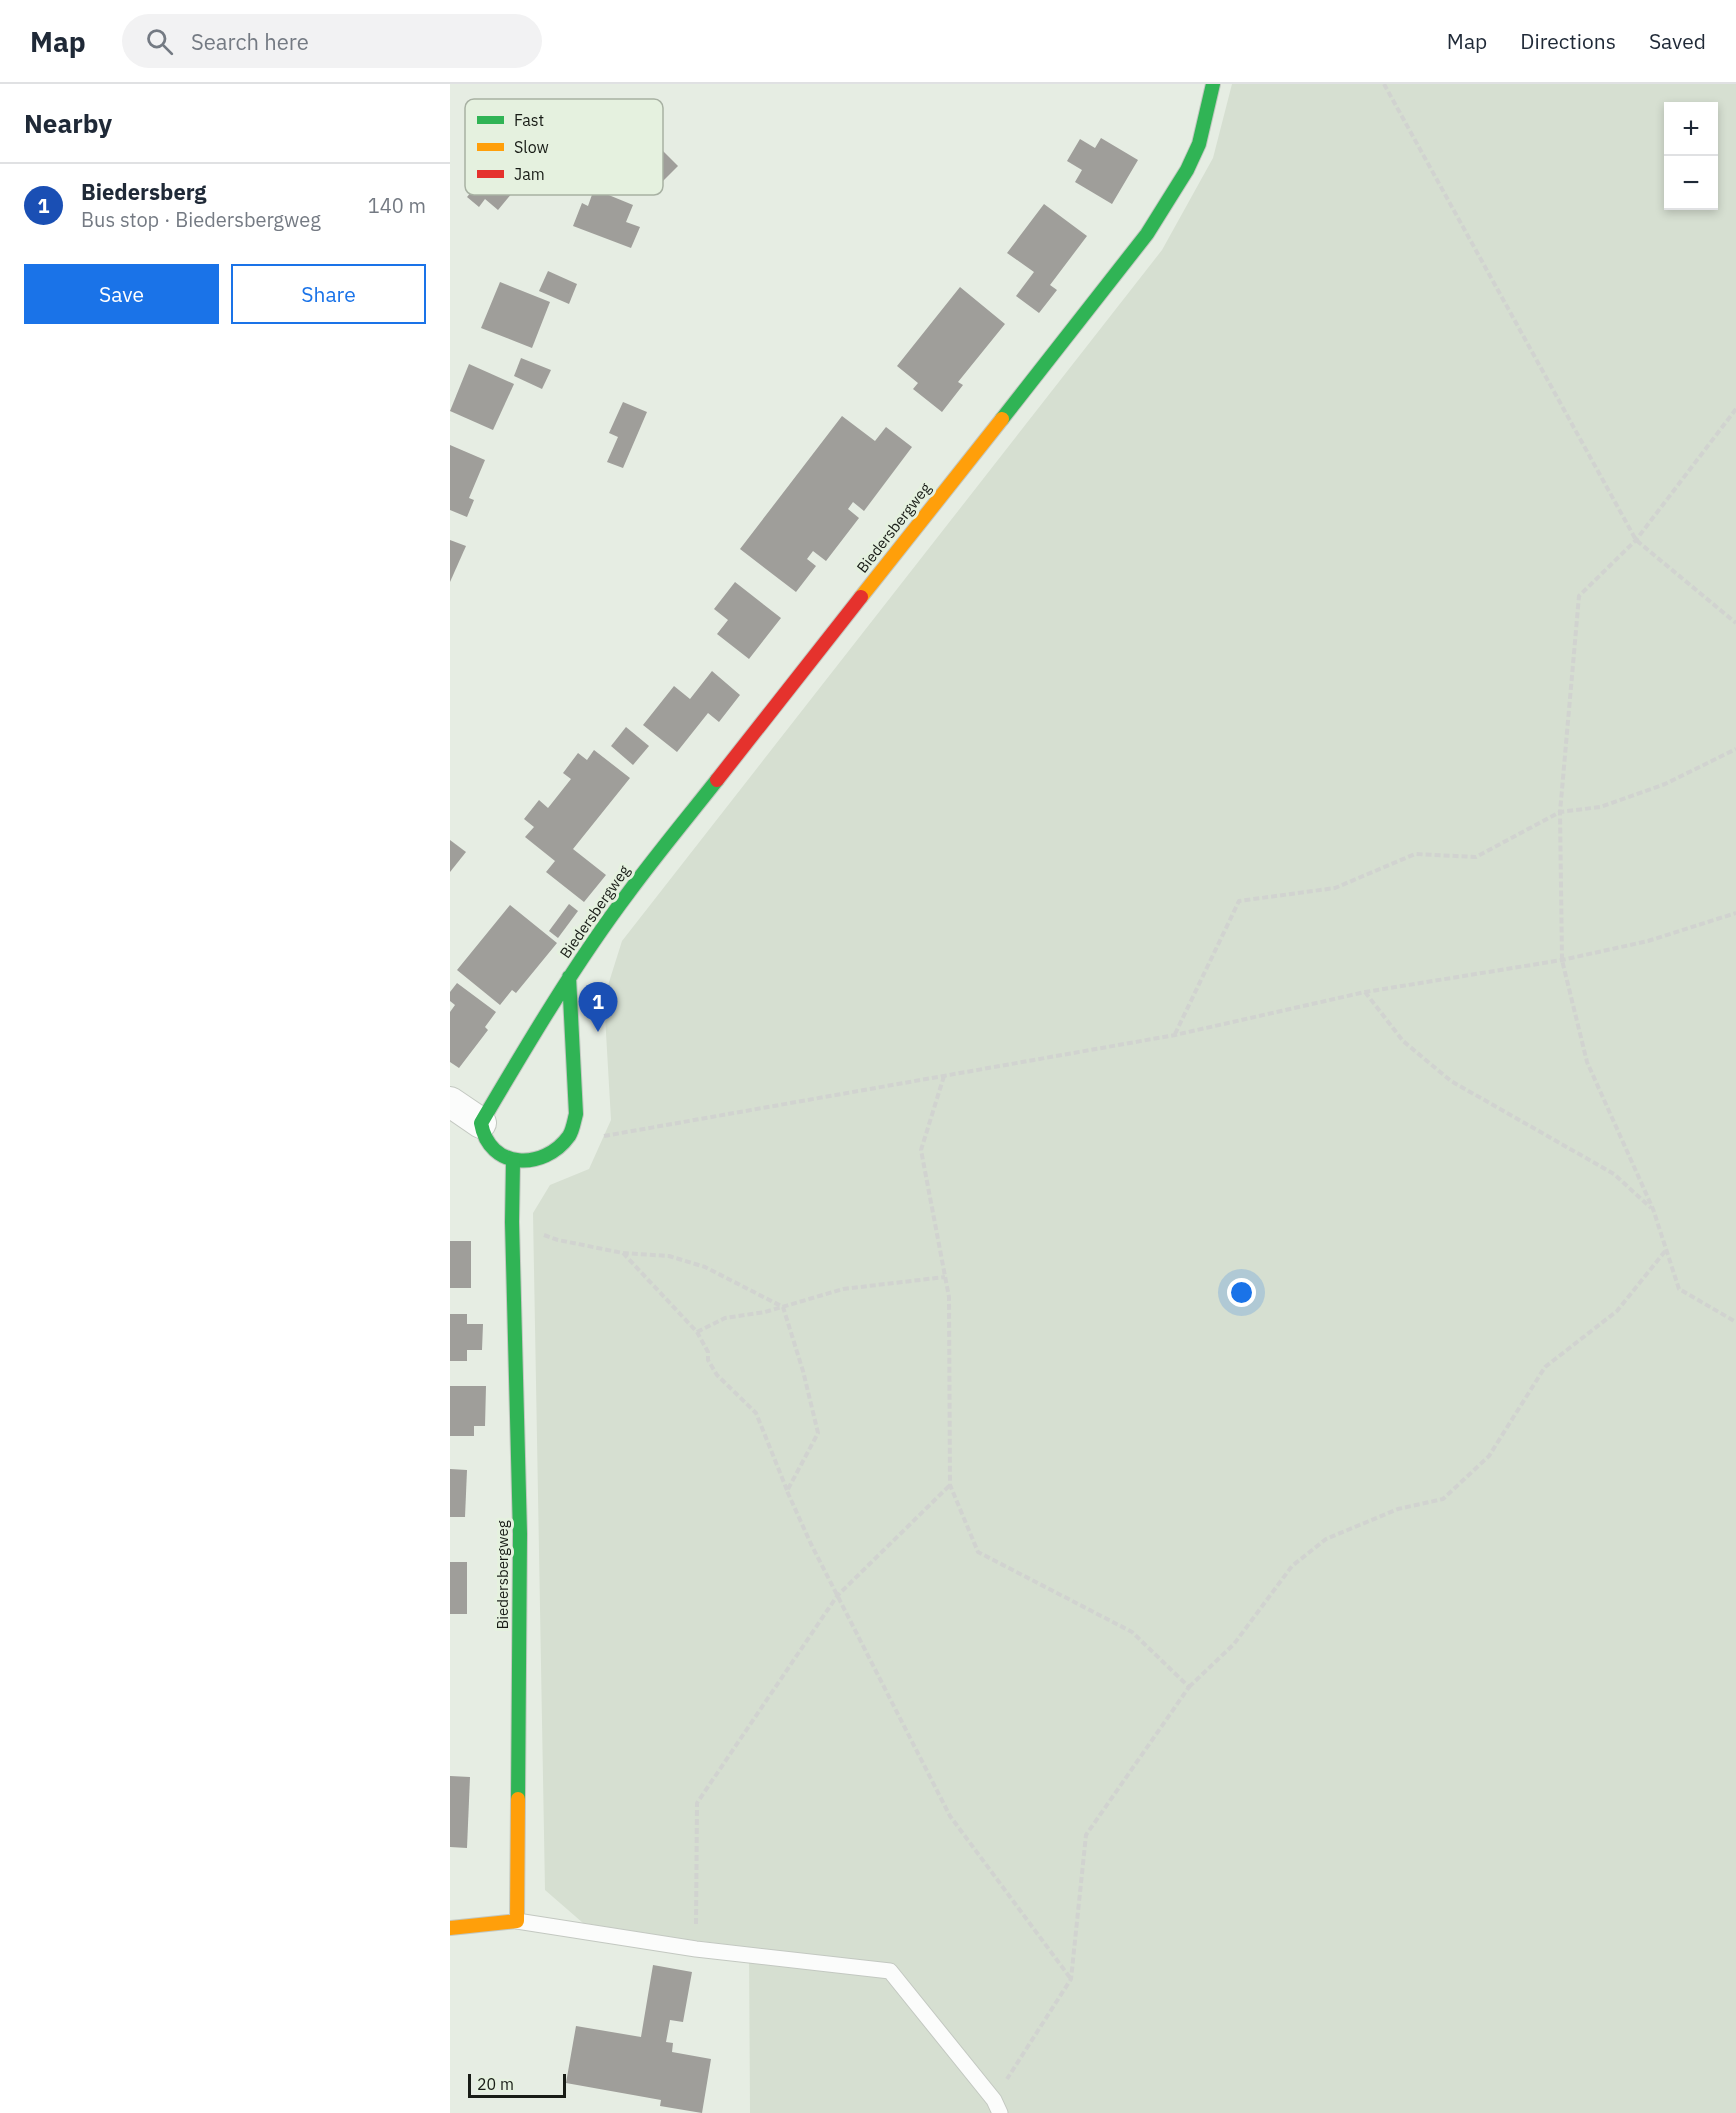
<!DOCTYPE html>
<meta charset="utf-8">
<style>
:root{--surface:#fff;--page:#f2f2f3;--text:#1f2937;--muted:#747a83;--line:#e0e1e3;--accent:#1a73e8}
body{margin:0;font-family:"IBM Plex Sans",sans-serif;background:var(--page);color:var(--text)}
.controls{position:absolute;right:18px;top:18px;display:grid;overflow:hidden;border-radius:0px;box-shadow:0 3px 9px #0003}
.controls button{width:54px;height:54px;display:grid;place-items:center;padding:0;border:0;border-bottom:2px solid var(--line);background:var(--surface);color:var(--text);font:30px sans-serif}
.scale{position:absolute;left:18px;bottom:15px;width:98px;box-sizing:border-box;padding-left:6px;border:3px solid #181c16;border-top:0;font-size:16px;line-height:21px;white-space:nowrap;color:#181c16;-webkit-text-stroke:4px #e5f1df;paint-order:stroke}
.you{position:absolute;left:792px;top:1209px;width:21px;height:21px;margin:-15px;border:4px solid #fff;border-radius:50%;background:#1a73e8;box-shadow:0 0 0 9px #1a73e833}
.badge{display:grid;place-items:center;width:39px;height:39px;border-radius:50%;background:var(--accent);color:#fff;font-size:20px;font-weight:700}
.pin{position:absolute;translate:-50% -50px;filter:drop-shadow(0 2px 3px #0008)}
.pin::after{content:'';position:absolute;top:32px;width:21px;height:18px;background:inherit;clip-path:polygon(0 0,100% 0,50% 100%)}
.list{margin:0;padding:0;list-style:none}
h2{display:flex;justify-content:space-between;align-items:center;height:78px;margin:0;padding:0 24px;font-size:26px}
h2 small{font-size:20px;font-weight:400;color:var(--muted)}
.list li{display:grid;grid-template-columns:39px 1fr auto;gap:18px;align-items:center;box-sizing:border-box;height:84px;padding:0 24px;border-top:2px solid var(--line)}
.list b{display:block;font-size:22px;white-space:nowrap}
.list p{margin:0;font-size:20px;white-space:nowrap;color:var(--muted)}
.list em{font-size:20px;font-style:normal;color:var(--muted)}
.actions{display:flex;gap:12px;padding:18px 24px}
.actions a{flex:1;padding:14px 0;border:2px solid var(--accent);border-radius:0px;text-align:center;font-size:21px;color:var(--accent)}
.actions .main{background:var(--accent);color:#fff}
.icon{flex:none;width:33px;height:33px;fill:none;stroke:currentColor;stroke-width:2;stroke-linecap:round;stroke-linejoin:round}
.map{position:relative;flex:none;width:1286px;height:2029px;overflow:hidden}
header{display:flex;align-items:center;gap:36px;box-sizing:border-box;height:84px;padding:0 30px;background:var(--surface);border-bottom:2px solid var(--line)}
header strong{font-size:28px}
nav{display:flex;gap:33px;margin-inline-start:auto;font-size:21px}
.search{width:420px;height:54px;background:var(--page);display:flex;align-items:center;gap:15px;box-sizing:border-box;padding:0 21px;border-radius:33px;color:var(--muted);font-size:22px}
main{display:flex}
aside{flex:1;background:var(--surface)}
.map>svg:first-child{display:block}
.green{fill:#d6dfd1;fill-rule:evenodd}
.building{fill:#9f9e9a}
.lines{fill:none;stroke-linecap:round;stroke-linejoin:round}
.lane-casing{stroke:#c3c8c1;stroke-width:17}
.street-casing{stroke:#c3c8c1;stroke-width:32}
.fast-casing{stroke:#c3c8c1;stroke-width:16}
.slow-casing{stroke:#c3c8c1;stroke-width:16}
.jam-casing{stroke:#c3c8c1;stroke-width:16}
.path{stroke:#d1d3d0;stroke-width:4;stroke-dasharray:6 3;stroke-linecap:butt}
.lane{stroke:#fbfcfb;stroke-width:15}
.street{stroke:#fbfcfb;stroke-width:30}
.fast{stroke:#30b455;stroke-width:14}
.slow{stroke:#ff9f0a;stroke-width:14}
.jam{stroke:#e5322d;stroke-width:14}
.labels{text-anchor:middle;stroke-width:6;stroke-linejoin:round;paint-order:stroke}
.street-label{font-size:15px;fill:#181c16;stroke:#e5f1df}
.key{fill:#e5f1df;stroke:#a8b1a3;stroke-width:1.5}
.key-label{font-size:16px;fill:#181c16}
</style>
<header>
<strong>Map</strong>
<div class="search"><svg class="icon" aria-label="search" viewBox="0 0 24 24"><circle cx="10" cy="10" r="6"/><path d="M15 15l6 6"/></svg>Search here</div>
<nav><a>Map</a><a>Directions</a><a>Saved</a></nav>
</header>
<main>
<aside>
<h2>Nearby<small></small></h2>
<ul class="list">
<li><span class="badge" style="background:#1a4fb4">1</span><div><b>Biedersberg</b><p>Bus stop · Biedersbergweg</p></div><em>140 m</em></li>
</ul>
<div class="actions"><a class="main">Save</a><a>Share</a></div>
</aside>
<div class="map">
<svg width="1286" height="2029" viewBox="0 0 1286 2029">
<rect width="100%" height="100%" fill="#e6ede3"/>
<path class="green" d="M 782,0 L 1286,0 L 1286,2029 L 300,2029 L 299,1863 L 241,1856 L 133,1839 L 95,1806 L 83,1129 L 100,1101 L 139,1085 L 161,1036 L 154,914 L 172,857 L 712,166 L 763,74 ZM 1218,22 L 1264,22 L 1264,122 L 1218,122 Z"/>
<g class="building">
<path d="M 651,54 L 688,76 L 662,120 L 625,98 L 632,86 L 617,77 L 630,55 L 645,64 Z"/>
<path d="M 208,62 L 228,82 L 212,98 L 192,78 Z"/>
<path d="M 35,91 L 47,102 L 54,93 L 67,103 L 48,126 L 35,115 L 29,123 L 17,113 Z"/>
<path d="M 144,105 L 183,121 L 176,138 L 190,143 L 181,164 L 123,142 L 132,119 L 138,122 Z"/>
<path d="M 594,120 L 637,152 L 600,201 L 607,206 L 589,229 L 566,212 L 584,188 L 557,169 Z"/>
<path d="M 98,187 L 127,200 L 119,220 L 89,207 Z"/>
<path d="M 50,198 L 100,218 L 82,264 L 31,244 Z"/>
<path d="M 510,203 L 555,240 L 508,298 L 513,301 L 492,328 L 463,305 L 468,299 L 447,282 Z"/>
<path d="M 71,274 L 101,286 L 92,305 L 64,292 Z"/>
<path d="M 19,280 L 64,300 L 43,346 L 0,327 Z"/>
<path d="M 173,318 L 197,328 L 173,384 L 157,378 L 168,353 L 159,349 Z"/>
<path d="M 392,332 L 425,357 L 436,343 L 462,363 L 414,427 L 403,418 L 398,425 L 409,434 L 376,477 L 363,467 L 357,475 L 366,482 L 346,508 L 290,465 Z"/>
<path d="M 0,361 L 35,376 L 19,414 L 24,416 L 17,433 L 0,426 Z"/>
<path d="M 0,456 L 16,462 L 0,498 Z"/>
<path d="M 285,498 L 331,534 L 299,575 L 267,550 L 278,536 L 264,525 Z"/>
<path d="M 262,587 L 290,611 L 269,638 L 258,629 L 227,668 L 193,641 L 224,602 L 240,615 Z"/>
<path d="M 176,643 L 199,662 L 183,681 L 161,662 Z"/>
<path d="M 144,666 L 180,694 L 123,765 L 156,791 L 134,818 L 96,788 L 105,777 L 75,753 L 84,743 L 74,735 L 89,716 L 98,724 L 121,695 L 113,689 L 128,669 L 137,676 Z"/>
<path d="M 0,756 L 16,768 L 0,788 Z"/>
<path d="M 119,820 L 128,827 L 108,854 L 99,847 Z"/>
<path d="M 60,821 L 107,859 L 66,909 L 62,906 L 50,921 L 7,886 Z"/>
<path d="M 7,899 L 46,928 L 35,943 L 38,946 L 9,984 L 0,978 L 0,928 L 5,921 L 0,917 L 0,908 Z"/>
<rect x="0" y="1157" width="21" height="47"/>
<path d="M 0,1230 L 17,1230 L 17,1240 L 33,1240 L 32,1266 L 17,1266 L 17,1277 L 0,1277 Z"/>
<path d="M 0,1302 L 36,1302 L 35,1342 L 24,1342 L 24,1352 L 0,1352 Z"/>
<path d="M 0,1385 L 17,1386 L 15,1433 L 0,1433 Z"/>
<rect x="0" y="1478" width="17" height="52"/>
<path d="M 0,1692 L 20,1693 L 17,1764 L 0,1763 Z"/>
<path d="M 203,1881 L 242,1888 L 233,1938 L 220,1936 L 216,1958 L 223,1959 L 222,1968 L 261,1975 L 252,2029 L 210,2022 L 211,2016 L 116,1999 L 126,1942 L 191,1953 Z"/>
</g>
<g class="lines">
<g class="lane-casing">
<path id="lane" d="M 67,1837 L 246,1865 L 440,1887 L 544,2016 L 550,2029"/>
</g>
<g class="street-casing">
<path id="street" d="M 0,1018 L 31,1039"/>
</g>
<g class="fast-casing">
<g id="fast">
<path d="M 552,335 L 697,150 L 737,86 L 749,60 L 763,0"/>
<path d="M 119,893 L 126,1030 C 124,1037 123,1046 119,1052 C 94,1087 39,1086 31,1039 C 77,961 124,881 179,808 C 207,770 237,734 267,696"/>
<path d="M 63,1078 L 62,1138 L 70,1450 L 68,1715"/>
</g>
</g>
<g class="slow-casing">
<g id="slow">
<path d="M 411,513 L 552,335"/>
<path d="M 0,1844 L 67,1837 L 68,1715"/>
</g>
</g>
<g class="jam-casing">
<path id="jam" d="M 267,696 L 411,513"/>
</g>
<g class="path">
<path d="M 934,0 L 1186,456 L 1286,539"/>
<path d="M 1286,325 L 1186,456 L 1129,512 L 1110,728 L 1112,876 L 1137,978 L 1203,1125 L 1229,1205 L 1286,1238"/>
<path d="M 915,908 L 953,957 L 1001,997 L 1164,1090 L 1201,1124"/>
<path d="M 725,950 L 789,817 L 885,804 L 965,770 L 1026,773 L 1110,728 L 1150,723 L 1215,700 L 1286,665"/>
<path d="M 494,992 L 471,1066 L 499,1213 L 500,1401 L 528,1468 L 682,1548 L 739,1603 L 636,1751 L 621,1895 L 557,1995"/>
<path d="M 154,1052 L 725,951 L 915,908 L 1112,876 L 1198,857 L 1286,829"/>
<path d="M 94,1151 L 108,1156 L 173,1169 L 219,1172 L 255,1183 L 333,1223 L 353,1287 L 368,1349 L 337,1407 L 361,1460 L 500,1732 L 621,1895"/>
<path d="M 173,1169 L 247,1248 L 258,1268 L 258,1276 L 267,1291 L 306,1329 L 337,1406"/>
<path d="M 247,1248 L 275,1234 L 315,1228 L 393,1205 L 495,1193"/>
<path d="M 739,1603 L 784,1560 L 842,1482 L 876,1455 L 948,1425 L 993,1415 L 1039,1372 L 1095,1283 L 1167,1227 L 1216,1166"/>
<path d="M 246,1840 L 247,1719 L 387,1512 L 500,1401"/>
</g>
<use href="#lane" class="lane"/>
<use href="#street" class="street"/>
<use href="#fast" class="fast"/>
<use href="#slow" class="slow"/>
<use href="#jam" class="jam"/>
</g>
<g class="labels">
<g class="street-label">
<text transform="translate(444 444) rotate(-52)" y="5">Biedersbergweg</text>
<text transform="translate(145 828) rotate(-55)" y="5">Biedersbergweg</text>
<text transform="translate(53 1491) rotate(-90)" y="5">Biedersbergweg</text>
</g>
</g>
<rect x="15" y="15" width="198" height="96" rx="9" class="key"/>
<rect x="27" y="32" width="27" height="8" fill="#30b455"/>
<rect x="27" y="59" width="27" height="8" fill="#ff9f0a"/>
<rect x="27" y="86" width="27" height="8" fill="#e5322d"/>
<g class="key-label">
<text x="64" y="42">Fast</text>
<text x="64" y="69">Slow</text>
<text x="64" y="96">Jam</text>
</g>
</svg>
<div class="controls">
<button>+</button>
<button>−</button>
</div>
<div class="scale">20 m</div>
<div class="you"></div>
<div class="pin badge" style="left:148px;top:948px;background:#1a4fb4">1</div>
</div>
</main>
